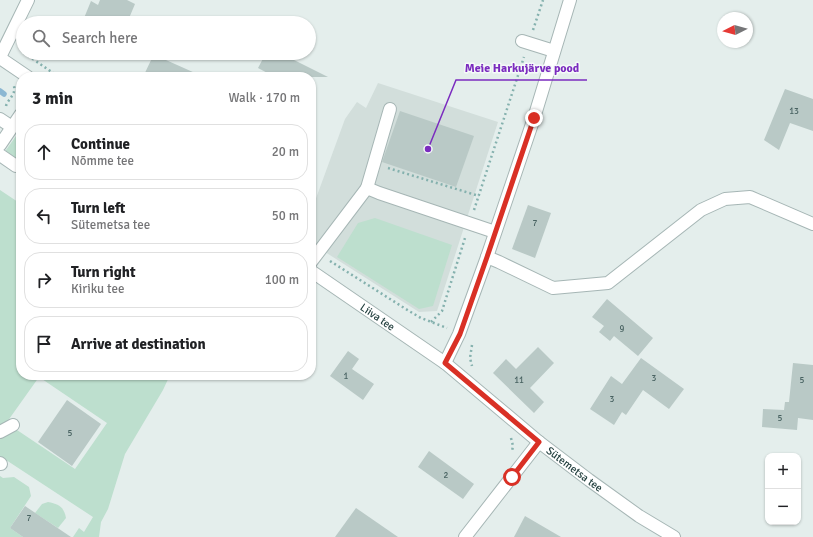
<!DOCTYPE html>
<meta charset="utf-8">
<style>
:root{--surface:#fff;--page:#f6f6f6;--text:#202124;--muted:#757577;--line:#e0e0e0}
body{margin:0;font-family:Signika,sans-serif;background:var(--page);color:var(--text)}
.controls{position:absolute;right:12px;bottom:12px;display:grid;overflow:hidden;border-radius:8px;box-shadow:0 1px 3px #0004}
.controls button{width:36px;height:36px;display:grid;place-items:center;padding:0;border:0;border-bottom:1px solid var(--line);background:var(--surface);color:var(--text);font:20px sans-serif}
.compass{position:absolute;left:717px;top:12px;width:36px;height:36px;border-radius:50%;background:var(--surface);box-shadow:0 1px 3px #0004;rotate:264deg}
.stop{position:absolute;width:12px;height:12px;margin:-9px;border:3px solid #d93025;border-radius:50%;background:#fff}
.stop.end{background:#d93025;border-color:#fff;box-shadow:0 1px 4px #0008}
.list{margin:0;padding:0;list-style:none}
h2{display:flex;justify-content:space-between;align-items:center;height:52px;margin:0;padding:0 16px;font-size:17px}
h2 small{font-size:13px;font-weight:400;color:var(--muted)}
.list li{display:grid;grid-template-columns:26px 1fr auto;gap:12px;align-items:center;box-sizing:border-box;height:56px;margin:0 8px 8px;padding:0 8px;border:1px solid var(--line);border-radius:16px}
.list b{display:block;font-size:15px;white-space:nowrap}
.list p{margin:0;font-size:13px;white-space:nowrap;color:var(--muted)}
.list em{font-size:13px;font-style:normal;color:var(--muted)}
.icon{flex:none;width:22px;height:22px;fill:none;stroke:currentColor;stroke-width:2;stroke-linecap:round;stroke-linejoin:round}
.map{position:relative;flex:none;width:813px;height:537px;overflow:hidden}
.search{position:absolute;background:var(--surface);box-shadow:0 1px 3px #0004;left:16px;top:16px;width:300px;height:44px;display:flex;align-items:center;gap:10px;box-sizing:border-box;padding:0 14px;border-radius:22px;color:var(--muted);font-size:15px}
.panel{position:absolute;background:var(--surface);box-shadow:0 1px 3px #0004;left:16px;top:72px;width:300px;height:308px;border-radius:16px}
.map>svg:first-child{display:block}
.built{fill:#d2dedb}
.green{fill:#bddfce}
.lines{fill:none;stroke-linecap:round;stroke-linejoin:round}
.stream{stroke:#8cb7d2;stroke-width:5.5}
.building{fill:#b9c9c6}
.minor-casing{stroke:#a6b6b5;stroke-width:14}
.path{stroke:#85b1ae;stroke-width:2.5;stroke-dasharray:2 3;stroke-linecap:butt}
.minor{stroke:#fff;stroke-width:12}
.route{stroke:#d93025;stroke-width:5}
.labels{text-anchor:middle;stroke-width:3;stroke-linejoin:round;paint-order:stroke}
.number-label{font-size:9px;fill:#486261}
.street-label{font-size:11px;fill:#23403f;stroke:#f5faf9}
.leader{fill:none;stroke:#7b2cbf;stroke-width:1.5}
.callout-dot{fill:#7b2cbf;stroke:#f5faf9;stroke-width:1.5}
.callout-label{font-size:12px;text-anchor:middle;font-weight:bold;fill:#7b2cbf;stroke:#f5faf9;stroke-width:3;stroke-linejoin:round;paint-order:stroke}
</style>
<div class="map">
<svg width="813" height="537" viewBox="0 0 813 537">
<rect width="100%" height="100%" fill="#e4eeec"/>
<path class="built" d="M 378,83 L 498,122 L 437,311 L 419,312 L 311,243 L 311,212 L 345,119 L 357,102 L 366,108 Z"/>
<g class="green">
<path d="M 21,129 L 21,159 L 18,162 L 6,154 L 6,150 Z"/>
<path d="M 0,190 L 21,204 L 21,375 L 170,375 L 163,390 L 125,454 L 108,509 L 101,522 L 99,537 L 73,537 L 79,528 L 84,532 L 93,517 L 0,456 L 0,438 L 17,430 L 75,469 L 107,423 L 39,377 L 7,422 L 0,426 Z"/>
<path d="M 375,218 L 452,245 L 433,306 L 419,309 L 337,257 L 358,223 Z"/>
<path d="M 0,476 L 3,478 L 14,477 L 29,487 L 31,496 L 10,528 L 23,537 L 0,537 Z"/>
<path d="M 48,502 C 59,504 64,507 66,518 L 58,528 L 35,513 L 42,504 Z"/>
</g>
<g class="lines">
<path class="stream" d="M 0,91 L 4,94"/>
</g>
<g class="building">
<path d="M 100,0 L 127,0 L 135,4 L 127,23 L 82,23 L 91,1 L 98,5 Z"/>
<path d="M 266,53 L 297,53 L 294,60 L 328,77 L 275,77 L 258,68 Z"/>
<path d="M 157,56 L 204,77 L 143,77 L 152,58 L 156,59 Z"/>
<path d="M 785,89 L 813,99 L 813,131 L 790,123 L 779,150 L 764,140 Z"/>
<path d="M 400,111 L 474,136 L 456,187 L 382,162 Z"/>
<path d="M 528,205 L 551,213 L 535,258 L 512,249 Z"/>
<path d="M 607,299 L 653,338 L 638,356 L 614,336 L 610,341 L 599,332 L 604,326 L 592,317 Z"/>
<path d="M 538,347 L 554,363 L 530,388 L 544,402 L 534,413 L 493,373 L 506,359 L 516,369 Z"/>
<path d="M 348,351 L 359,359 L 352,369 L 374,384 L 363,400 L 330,376 Z"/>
<path d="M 641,358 L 684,389 L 669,409 L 643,390 L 626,415 L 622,412 L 614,425 L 590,409 L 611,376 L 622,384 Z"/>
<path d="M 793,363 L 813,365 L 813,420 L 798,418 L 797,430 L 762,427 L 763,409 L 784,410 L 785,402 L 789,402 Z"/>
<path d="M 67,400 L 101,424 L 72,466 L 38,442 Z"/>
<path d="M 429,451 L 474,484 L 463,499 L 418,467 Z"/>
<path d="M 25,506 L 71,537 L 23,537 L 10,528 Z"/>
<path d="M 356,508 L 398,537 L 335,537 Z"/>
<path d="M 525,516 L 561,537 L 514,537 Z"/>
</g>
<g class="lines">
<g class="minor-casing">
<g id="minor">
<path d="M 522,41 L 554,51"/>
<path d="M 0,57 L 28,0"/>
<path d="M 0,58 L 28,77"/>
<path d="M 0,119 L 12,127"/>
<path d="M 0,145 L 21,114"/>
<path d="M 0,155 L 16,166"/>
<path d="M 367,188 L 390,109"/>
<path d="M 487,257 L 499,262 L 553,288 L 608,283 L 701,210 L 725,199 L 750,197 L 813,224"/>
<path d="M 311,262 L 367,188 L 379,193 L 495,232"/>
<path id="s1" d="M 311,271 L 445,363 L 539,442 L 589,480 L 639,516 L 674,537"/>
<path d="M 445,363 L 459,334 L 487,257 L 534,118 L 570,0"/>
<path d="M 0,432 L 13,425"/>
<path d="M 0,463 L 1,464"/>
<path d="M 465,537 L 539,442"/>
</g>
</g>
<g class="path">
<path d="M 533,30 L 543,0"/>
<path d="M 24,53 L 59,77"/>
<path d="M 6,106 C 8,99 16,95 14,86"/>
<path d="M 388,168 L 479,196"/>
<path d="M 474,210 L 524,57"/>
<path d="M 330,261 L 409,311 L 421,318 L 447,328"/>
<path d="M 431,322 L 442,311 L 465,238"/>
<path d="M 472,345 L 470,358 L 472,366"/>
<path d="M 511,438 L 513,446 L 512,451"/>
</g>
<use href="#minor" class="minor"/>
</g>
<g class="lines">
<path class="route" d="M 512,477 L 539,442 L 445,363 L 460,334 L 487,257 L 534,118"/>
</g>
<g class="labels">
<g class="number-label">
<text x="794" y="114">13</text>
<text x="535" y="226">7</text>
<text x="622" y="332">9</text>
<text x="346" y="379">1</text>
<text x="654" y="381">3</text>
<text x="519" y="383">11</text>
<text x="802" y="383">5</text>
<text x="612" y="402">3</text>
<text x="780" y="421">5</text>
<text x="70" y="436">5</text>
<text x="446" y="478">2</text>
<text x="29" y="521">7</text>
</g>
<g class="street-label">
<text dy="4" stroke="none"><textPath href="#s1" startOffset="81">Liiva tee</textPath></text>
<text dy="4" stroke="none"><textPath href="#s1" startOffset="330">Sütemetsa tee</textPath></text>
</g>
</g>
<path class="leader" d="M428 149L456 80H587"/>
<circle class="callout-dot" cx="428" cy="149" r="4"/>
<g class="callout-label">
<text x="522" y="72">Meie Harkujärve pood</text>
</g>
</svg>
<div class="controls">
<button>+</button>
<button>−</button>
</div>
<svg class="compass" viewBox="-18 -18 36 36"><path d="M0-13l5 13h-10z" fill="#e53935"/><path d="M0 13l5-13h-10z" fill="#757577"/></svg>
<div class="stop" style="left:512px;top:477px"></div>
<div class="stop end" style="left:534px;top:118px"></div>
<div class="search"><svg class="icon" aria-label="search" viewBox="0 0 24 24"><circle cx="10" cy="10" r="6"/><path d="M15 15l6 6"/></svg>Search here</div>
<section class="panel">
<h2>3 min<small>Walk · 170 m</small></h2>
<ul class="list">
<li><svg class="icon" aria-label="ahead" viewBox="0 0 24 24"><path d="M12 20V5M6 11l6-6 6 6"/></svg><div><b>Continue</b><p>Nõmme tee</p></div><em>20 m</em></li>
<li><svg class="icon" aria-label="left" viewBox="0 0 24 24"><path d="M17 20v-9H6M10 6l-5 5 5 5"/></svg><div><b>Turn left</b><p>Sütemetsa tee</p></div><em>50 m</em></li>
<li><svg class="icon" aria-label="right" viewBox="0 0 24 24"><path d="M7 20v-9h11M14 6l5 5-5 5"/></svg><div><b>Turn right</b><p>Kiriku tee</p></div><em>100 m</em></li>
<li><svg class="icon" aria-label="arrive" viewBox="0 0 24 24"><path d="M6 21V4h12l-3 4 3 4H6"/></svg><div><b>Arrive at destination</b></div></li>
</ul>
</section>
</div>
